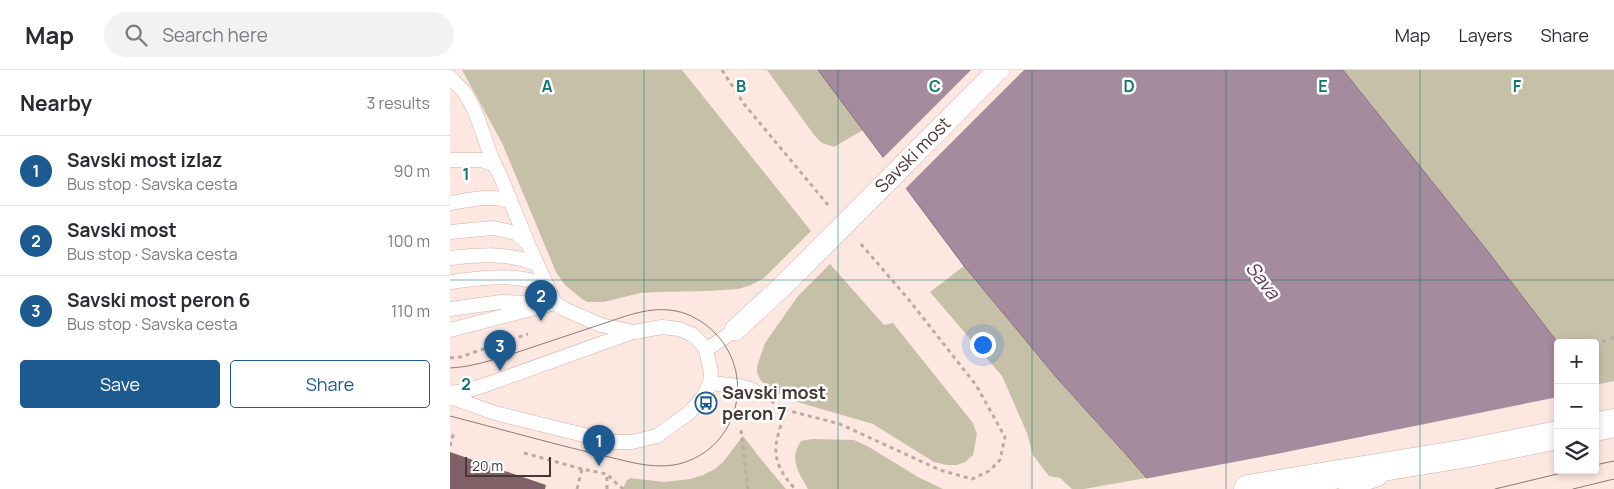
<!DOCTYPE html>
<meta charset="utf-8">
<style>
:root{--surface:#fff;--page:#f2f2f3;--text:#2b2b33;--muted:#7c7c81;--line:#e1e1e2;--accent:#1c5a90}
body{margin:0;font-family:Manrope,sans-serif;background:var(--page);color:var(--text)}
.controls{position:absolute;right:15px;bottom:15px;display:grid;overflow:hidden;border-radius:5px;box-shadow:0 2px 8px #0003}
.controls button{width:45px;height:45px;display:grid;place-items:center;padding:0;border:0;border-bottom:1px solid var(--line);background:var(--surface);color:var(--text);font:25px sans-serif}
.scale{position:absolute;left:15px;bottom:12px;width:86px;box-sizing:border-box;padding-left:5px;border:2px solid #463734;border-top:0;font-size:14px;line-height:18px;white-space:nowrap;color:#463734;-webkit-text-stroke:4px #fff;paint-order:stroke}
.you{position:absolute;left:532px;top:274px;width:18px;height:18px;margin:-12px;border:4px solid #fff;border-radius:50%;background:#1a73e8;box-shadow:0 0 0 8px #1a73e833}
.badge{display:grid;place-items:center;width:32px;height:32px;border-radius:50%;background:var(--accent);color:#fff;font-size:16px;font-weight:700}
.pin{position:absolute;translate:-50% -41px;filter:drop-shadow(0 1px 2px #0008)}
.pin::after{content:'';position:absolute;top:26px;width:18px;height:15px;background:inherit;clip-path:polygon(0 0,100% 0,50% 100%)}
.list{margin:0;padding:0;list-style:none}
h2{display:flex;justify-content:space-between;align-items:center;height:65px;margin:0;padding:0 20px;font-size:21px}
h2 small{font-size:16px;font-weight:400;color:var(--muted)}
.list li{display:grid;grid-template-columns:32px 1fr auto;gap:15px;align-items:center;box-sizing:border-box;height:70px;padding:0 20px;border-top:1px solid var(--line)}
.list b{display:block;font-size:19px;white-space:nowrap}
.list p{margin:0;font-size:16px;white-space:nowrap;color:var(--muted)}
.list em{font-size:16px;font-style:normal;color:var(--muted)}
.actions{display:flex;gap:10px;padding:15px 20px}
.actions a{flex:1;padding:11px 0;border:1px solid var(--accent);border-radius:5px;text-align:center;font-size:18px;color:var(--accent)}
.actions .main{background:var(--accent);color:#fff}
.icon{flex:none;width:28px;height:28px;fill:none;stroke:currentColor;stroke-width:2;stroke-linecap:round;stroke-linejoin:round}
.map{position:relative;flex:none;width:1164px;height:419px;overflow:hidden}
header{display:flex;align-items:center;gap:30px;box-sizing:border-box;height:70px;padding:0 25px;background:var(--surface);border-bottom:1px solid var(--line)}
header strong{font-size:24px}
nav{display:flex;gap:28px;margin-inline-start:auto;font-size:18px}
.search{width:350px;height:45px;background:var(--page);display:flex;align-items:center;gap:12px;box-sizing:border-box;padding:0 18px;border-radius:28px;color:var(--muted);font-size:19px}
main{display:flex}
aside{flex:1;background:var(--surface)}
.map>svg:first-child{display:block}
.green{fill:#c7c0a9}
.water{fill:#a58b9e;stroke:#88727e}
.pier{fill:#fde7e1}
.building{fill:#806167}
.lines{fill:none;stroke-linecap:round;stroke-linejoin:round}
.service-casing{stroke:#d4b1a7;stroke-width:15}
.pedestrian-casing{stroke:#d4b1a7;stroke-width:22}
.secondary-casing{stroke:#d4b1a7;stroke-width:29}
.path{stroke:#bdaaa5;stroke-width:3;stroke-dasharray:4 4;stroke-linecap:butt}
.service{stroke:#fff;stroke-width:14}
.pedestrian{stroke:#fff;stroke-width:21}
.secondary{stroke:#fff;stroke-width:28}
.tram{stroke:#8c7b77;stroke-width:1}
.pedestrian-bridge-casing{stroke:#d4b1a7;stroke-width:22;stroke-linecap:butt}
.pedestrian-bridge{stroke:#fff;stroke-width:21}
.grid{fill:none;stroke:#0f766e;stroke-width:1;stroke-opacity:0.55}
.labels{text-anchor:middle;stroke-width:5;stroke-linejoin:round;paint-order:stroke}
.street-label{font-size:18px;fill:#463734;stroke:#fff}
.poi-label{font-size:18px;font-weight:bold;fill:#463734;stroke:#fff;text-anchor:start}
.water-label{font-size:19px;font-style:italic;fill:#603956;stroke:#fff}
.grid-label{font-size:16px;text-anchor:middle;font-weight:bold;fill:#0f766e;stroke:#fff;stroke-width:5;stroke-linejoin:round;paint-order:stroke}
</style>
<header>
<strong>Map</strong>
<div class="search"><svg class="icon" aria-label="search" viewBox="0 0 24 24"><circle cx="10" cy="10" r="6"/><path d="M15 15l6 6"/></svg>Search here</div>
<nav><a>Map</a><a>Layers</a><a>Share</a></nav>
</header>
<main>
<aside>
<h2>Nearby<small>3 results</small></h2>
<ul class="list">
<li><span class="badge">1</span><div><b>Savski most izlaz</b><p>Bus stop · Savska cesta</p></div><em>90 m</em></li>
<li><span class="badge">2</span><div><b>Savski most</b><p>Bus stop · Savska cesta</p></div><em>100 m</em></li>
<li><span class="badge">3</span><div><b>Savski most peron 6</b><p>Bus stop · Savska cesta</p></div><em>110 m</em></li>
</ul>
<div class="actions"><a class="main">Save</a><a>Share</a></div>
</aside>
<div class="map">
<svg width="1164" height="419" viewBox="0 0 1164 419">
<rect width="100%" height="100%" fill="#fde7e1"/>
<g class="green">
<path d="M 12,0 L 232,0 L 361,161 L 314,208 L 301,215 L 288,219 L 257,221 L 208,222 L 190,223 L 154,232 L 137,232 L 132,229 L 115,215 L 106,202 L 52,73 Z"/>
<path d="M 317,0 L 368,0 L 413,60 L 384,77 L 372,73 L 364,65 Z"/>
<path d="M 893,0 L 1164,0 L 1164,311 L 1145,315 L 1145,273 L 1108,273 L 1036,179 Z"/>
<path d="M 380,194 L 434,255 L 443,253 L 523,353 L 527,364 L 523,385 L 515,392 L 507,395 L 497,395 L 484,392 L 423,354 L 337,329 L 311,311 L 307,303 L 307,296 L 315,273 L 348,226 Z"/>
<path d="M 514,196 L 607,308 L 696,408 L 634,419 L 622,419 L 610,408 L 599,406 L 583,385 L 577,363 L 552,306 L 480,222 Z"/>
<path d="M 293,366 L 314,393 L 336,419 L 173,419 L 176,411 L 180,408 L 214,412 L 240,409 L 253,405 L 265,399 L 273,392 Z"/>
<path d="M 362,369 L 404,370 L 419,377 L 468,407 L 493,419 L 358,419 C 348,401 339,389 351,371 Z"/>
</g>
<path class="water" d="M 368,0 L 893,0 L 1036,179 L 1108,273 L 1108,400 L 1145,400 L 1164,419 L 706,419 L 679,388 L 607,308 L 514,196 Z"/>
<g class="pier">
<path d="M 521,0 L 574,0 L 454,120 L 432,89 Z"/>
<path d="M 1145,319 L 1164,339 L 1164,419 L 703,419 L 694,409 L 816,386 L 1108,327 L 1108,400 L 1145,400 Z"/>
</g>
<path class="building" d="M 0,382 L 96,415 L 95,419 L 0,419 Z"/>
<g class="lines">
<g class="service-casing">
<g id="service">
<path d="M 0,7 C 5,13 12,18 16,25 C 32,49 35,80 50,105 L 78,174 L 105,233 L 116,240 L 151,255 L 184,262 L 212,257 L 229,259 L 243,265 L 253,275 L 256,280 L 261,302 L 260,313 L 253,327 L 240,342 L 207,366 L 182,372 L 162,372 L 45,343 L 0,327"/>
<path d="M 0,90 L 31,90 L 45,95"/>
<path d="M 0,133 C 20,130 42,124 61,132"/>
<path d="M 0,162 L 43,158 L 66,163 L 77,173"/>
<path d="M 0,188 C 31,185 57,182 87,194"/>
<path d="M 0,212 C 31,208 67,202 96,216"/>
<path d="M 0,239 L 51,232 L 87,233"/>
<path d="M 0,260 L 105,233"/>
<path d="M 256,280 L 285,260"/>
<path d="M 260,313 L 289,316 L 303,320"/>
<path d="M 0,323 L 19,320 L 38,314 L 183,262"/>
<path d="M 896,419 L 929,409"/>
</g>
</g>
<g class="pedestrian-casing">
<path id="pedestrian" d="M 285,260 L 336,213"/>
</g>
<g class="secondary-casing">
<g id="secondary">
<path d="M 1145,357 L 1164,353"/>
<path d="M 798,419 L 1018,383 L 1108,365"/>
</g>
</g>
<g class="path">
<path d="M 272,0 L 294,34 L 378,135"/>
<path d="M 1145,275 L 1164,267"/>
<path d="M 0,288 L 10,287 L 78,264"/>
<path d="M 321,331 L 336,340 L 390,354 L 490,400 L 522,409 L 539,401 L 550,390 L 555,367 L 526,315 L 459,230 L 411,174"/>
<path d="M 336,340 C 324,375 318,389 345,419"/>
<path d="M 291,360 L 298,419"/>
<path d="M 0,376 L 4,362"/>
<path d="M 74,383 L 132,399 L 157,404 L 169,416 L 174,419"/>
<path d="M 127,419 L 132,399"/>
<path d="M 157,419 L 157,405"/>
</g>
<use href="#service" class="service"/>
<use href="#pedestrian" class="pedestrian"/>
<use href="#secondary" class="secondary"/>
<g class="tram">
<path d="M 0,298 C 22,297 42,290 62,284 C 92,274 122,264 152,254 C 176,246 200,236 226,241 C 241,244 254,252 265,263 C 308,307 287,383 224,395 C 199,399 174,390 150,385 C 100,373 50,359 0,346"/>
<path d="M 1145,395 L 1164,391"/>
<path d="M 1045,419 L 1124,400"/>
<path d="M 1123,419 L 1164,409"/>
</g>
<g class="pedestrian-bridge-casing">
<path id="pedestrian-bridge" d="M 336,213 L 548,0"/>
</g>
<use href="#pedestrian-bridge" class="pedestrian-bridge"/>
</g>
<path class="grid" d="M 194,0 L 194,419M 388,0 L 388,419M 582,0 L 582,419M 776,0 L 776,419M 970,0 L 970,419M 0,210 L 1164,210"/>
<defs>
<g id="bus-ring" transform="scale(1.125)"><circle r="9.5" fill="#fff" stroke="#1c5a90" stroke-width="1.5"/><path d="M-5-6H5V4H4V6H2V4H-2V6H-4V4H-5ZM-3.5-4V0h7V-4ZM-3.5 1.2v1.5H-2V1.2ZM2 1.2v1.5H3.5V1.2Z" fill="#1c5a90"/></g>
</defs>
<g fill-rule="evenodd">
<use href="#bus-ring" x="256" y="333"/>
</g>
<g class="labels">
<g class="street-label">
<text transform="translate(463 85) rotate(-45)" y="6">Savski most</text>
</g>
<g class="poi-label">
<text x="272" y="329">Savski most<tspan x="272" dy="21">peron 7</tspan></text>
</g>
<g class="water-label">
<text transform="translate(813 210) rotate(52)" y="7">Sava</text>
</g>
</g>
<g class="grid-label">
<text x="97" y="22">A</text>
<text x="291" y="22">B</text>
<text x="485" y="22">C</text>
<text x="679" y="22">D</text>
<text x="873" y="22">E</text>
<text x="1067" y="22">F</text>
<text x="16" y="110">1</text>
<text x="16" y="320">2</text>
</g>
</svg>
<div class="controls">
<button>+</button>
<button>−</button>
<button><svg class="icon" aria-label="layers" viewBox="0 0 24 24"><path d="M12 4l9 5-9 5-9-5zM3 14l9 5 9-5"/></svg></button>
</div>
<div class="scale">20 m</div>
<div class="you"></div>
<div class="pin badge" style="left:149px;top:396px">1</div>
<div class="pin badge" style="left:91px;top:251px">2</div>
<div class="pin badge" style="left:50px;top:301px">3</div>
</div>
</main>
